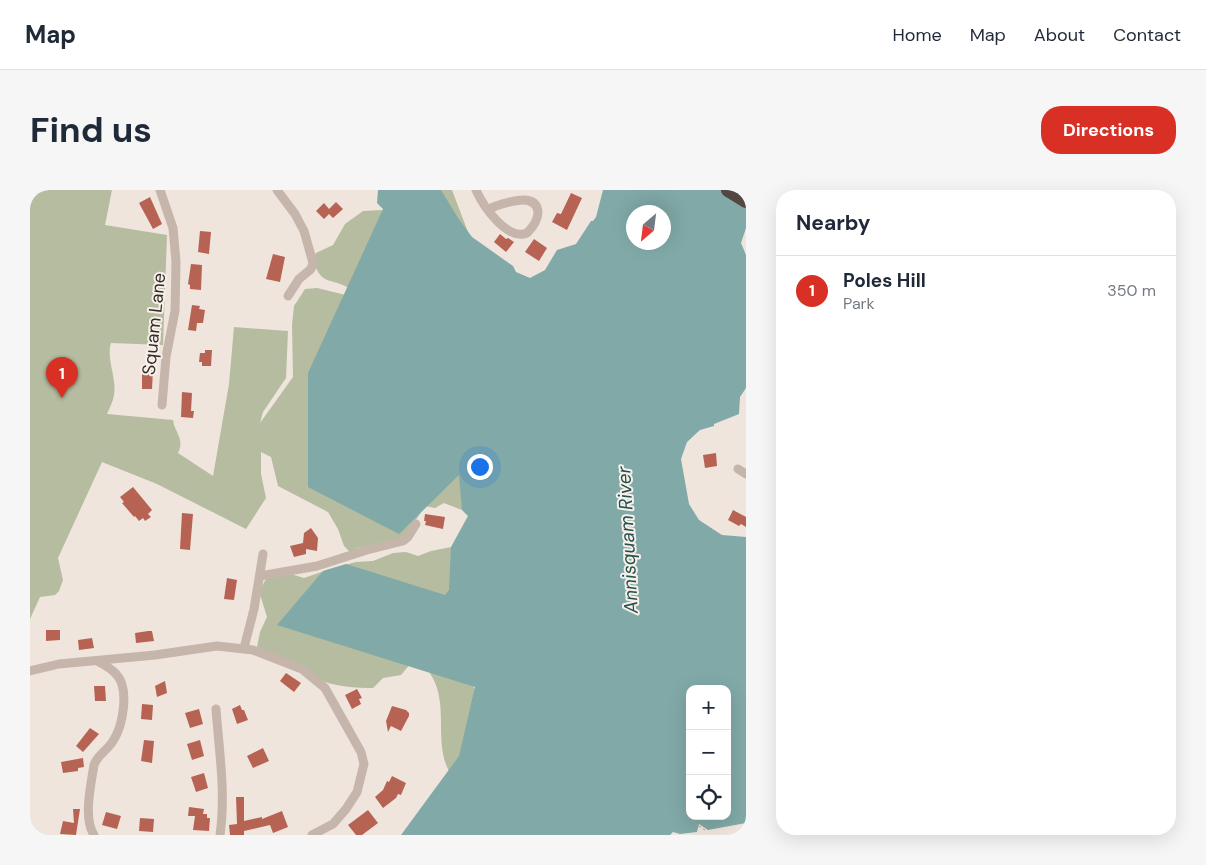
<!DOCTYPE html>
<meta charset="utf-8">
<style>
:root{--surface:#fff;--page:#f6f6f7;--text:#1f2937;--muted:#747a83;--line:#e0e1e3;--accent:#d93025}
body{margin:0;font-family:"DM Sans",sans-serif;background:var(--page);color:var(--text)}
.controls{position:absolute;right:15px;bottom:15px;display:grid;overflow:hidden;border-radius:10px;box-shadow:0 5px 20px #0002}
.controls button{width:45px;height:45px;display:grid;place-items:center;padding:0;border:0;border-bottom:1px solid var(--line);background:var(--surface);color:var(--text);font:25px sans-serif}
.compass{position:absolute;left:596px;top:15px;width:45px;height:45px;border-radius:50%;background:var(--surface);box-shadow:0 5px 20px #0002;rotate:208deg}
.you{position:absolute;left:449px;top:276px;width:18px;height:18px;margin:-12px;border:4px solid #fff;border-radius:50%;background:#1a73e8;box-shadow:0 0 0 8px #1a73e833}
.badge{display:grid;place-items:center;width:32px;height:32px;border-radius:50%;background:var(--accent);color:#fff;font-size:16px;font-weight:700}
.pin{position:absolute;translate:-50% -41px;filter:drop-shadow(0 1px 2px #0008)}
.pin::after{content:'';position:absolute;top:26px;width:18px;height:15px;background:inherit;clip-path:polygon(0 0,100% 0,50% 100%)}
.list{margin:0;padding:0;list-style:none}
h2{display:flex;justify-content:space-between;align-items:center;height:65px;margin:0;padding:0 20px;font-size:21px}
h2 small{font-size:16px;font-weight:400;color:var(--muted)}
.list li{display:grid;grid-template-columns:32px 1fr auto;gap:15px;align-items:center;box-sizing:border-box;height:70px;padding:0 20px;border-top:1px solid var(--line)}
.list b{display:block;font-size:19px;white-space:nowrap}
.list p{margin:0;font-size:16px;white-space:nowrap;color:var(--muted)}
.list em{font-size:16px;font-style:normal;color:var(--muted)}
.icon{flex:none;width:28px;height:28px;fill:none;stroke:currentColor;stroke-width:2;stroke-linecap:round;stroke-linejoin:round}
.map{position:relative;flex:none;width:716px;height:645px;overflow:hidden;border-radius:20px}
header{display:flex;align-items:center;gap:30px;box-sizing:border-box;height:70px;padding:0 25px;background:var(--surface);border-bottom:1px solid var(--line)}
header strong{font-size:24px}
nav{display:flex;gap:28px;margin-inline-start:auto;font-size:18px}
.intro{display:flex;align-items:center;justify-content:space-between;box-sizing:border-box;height:120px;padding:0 30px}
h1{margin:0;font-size:35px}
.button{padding:12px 22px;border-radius:20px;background:var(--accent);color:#fff;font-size:18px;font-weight:700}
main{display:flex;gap:30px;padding:0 30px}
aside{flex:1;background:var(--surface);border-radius:20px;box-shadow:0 5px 20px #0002}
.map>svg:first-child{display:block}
.green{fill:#b5bc9f}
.water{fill:#80a9a7;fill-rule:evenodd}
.building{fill:#b76353}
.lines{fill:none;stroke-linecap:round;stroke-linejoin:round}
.path{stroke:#b19f95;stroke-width:1;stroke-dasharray:2.5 2.5;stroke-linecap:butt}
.minor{stroke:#c6b5ab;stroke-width:9}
.highway{stroke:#544641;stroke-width:14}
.labels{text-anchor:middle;stroke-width:4;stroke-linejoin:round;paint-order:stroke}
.street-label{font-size:18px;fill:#342c29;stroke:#f7f0e9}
.water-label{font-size:19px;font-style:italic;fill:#245150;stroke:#f7f0e9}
</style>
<header>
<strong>Map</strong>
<nav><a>Home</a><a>Map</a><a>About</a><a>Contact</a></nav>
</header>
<div class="intro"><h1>Find us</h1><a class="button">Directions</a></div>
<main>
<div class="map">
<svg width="716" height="645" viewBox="0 0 716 645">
<rect width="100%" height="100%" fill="#efe5dd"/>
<g class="green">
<path d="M 0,0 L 82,0 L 75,35 L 137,45 L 133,155 L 81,153 C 76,169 87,188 84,205 C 83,212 79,219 77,224 L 143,230 C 145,244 155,248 148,263 L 183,286 L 199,194 L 204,137 L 258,141 L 256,188 L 233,222 L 230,233 L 263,187 L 262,135 L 264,116 L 275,99 L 287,98 L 328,108 C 325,105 323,101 320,99 C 301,86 292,98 283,70 L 286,63 L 303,55 L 315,34 L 333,21 L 352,20 L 354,23 L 357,0 L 422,0 L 441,50 L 432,320 L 414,313 L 405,318 L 395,316 L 376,345 L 355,355 L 327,358 L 322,364 L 314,356 L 308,339 L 298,322 L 248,296 L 241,267 L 231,262 L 231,284 L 236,308 L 216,339 L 127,294 L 72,272 L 28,368 L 33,390 L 29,401 L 25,405 L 10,407 L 0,429 Z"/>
<path d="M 421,357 L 424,365 L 440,491 L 448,504 L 446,551 L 420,583 C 402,552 421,512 399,482 C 396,477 389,473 385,468 L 371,485 L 353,488 L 343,498 C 293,499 268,482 227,457 L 230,442 L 237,427 L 229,401 L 236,389 L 258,379 L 264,385 L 274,388 L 300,379 L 326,372 L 343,371 L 363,363 L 376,362 L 388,366 L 401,361 Z"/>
</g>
<path class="water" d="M 348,0 L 411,0 L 428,28 L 442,47 L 483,76 L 486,82 L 500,88 L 515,80 L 527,60 L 546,54 L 561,31 L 563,31 L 566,27 L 573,0 L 716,0 L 716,38 L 711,53 L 716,65 L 716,198 L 710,207 L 709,224 L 684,234 L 684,236 L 670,240 L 657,252 L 651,269 L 659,314 L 669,330 L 692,345 L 716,347 L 716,633 L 678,640 L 669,634 L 667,642 L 650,644 L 643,642 L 640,645 L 371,645 L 429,566 L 445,497 L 247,435 L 293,381 L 316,374 L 415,405 L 419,400 L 421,357 L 438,326 L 432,320 L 429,285 L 369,344 L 278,297 L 278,183 L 353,19 L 347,13 ZM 604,22 L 634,22 L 634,52 L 604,52 ZM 660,499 L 697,499 L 697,626 L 660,626 Z"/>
<g class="building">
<path d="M 541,3 L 552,8 L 537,40 L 522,32 L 527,23 L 531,24 Z"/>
<path d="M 120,7 L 132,34 L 123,39 L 109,13 Z"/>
<path d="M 306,12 L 313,19 L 303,28 L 299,24 L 294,29 L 286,21 L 294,13 L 299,19 Z"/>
<path d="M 170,41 L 181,42 L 179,64 L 168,62 Z"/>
<path d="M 470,44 L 476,49 L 478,48 L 484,52 L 476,62 L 464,52 Z"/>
<path d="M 504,49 L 517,58 L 509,71 L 495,62 Z"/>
<path d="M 243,64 L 255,67 L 250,92 L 236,89 Z"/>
<path d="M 161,74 L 172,75 L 171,100 L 160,99 L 160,95 L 158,94 Z"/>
<path d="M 162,115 L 170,116 L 169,119 L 175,120 L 173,133 L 167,133 L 166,141 L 158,140 Z"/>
<path d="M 175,160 L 182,160 L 181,176 L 172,176 L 172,172 L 169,172 L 170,163 L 175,163 Z"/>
<path d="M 112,180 L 123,180 L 122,199 L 112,199 Z"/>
<path d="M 152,202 L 162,203 L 161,221 L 164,221 L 163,228 L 151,227 Z"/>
<path d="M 686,263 L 687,276 L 675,278 L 673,265 Z"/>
<path d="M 103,297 L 122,320 L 118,324 L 121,327 L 115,331 L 113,328 L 109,331 L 105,326 L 104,327 L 92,313 L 94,312 L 90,307 Z"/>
<path d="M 703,320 L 716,327 L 716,337 L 711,334 L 709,336 L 698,330 Z"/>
<path d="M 152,323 L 163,324 L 160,360 L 150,359 Z"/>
<path d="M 395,324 L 415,327 L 413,339 L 395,335 L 396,331 L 394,331 Z"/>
<path d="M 281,338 L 288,348 L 287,361 L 276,359 L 276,364 L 264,367 L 260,356 L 273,353 L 274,343 Z"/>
<path d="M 197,388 L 207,390 L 204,410 L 194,409 Z"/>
<path d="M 16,440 L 30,440 L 30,450 L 16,451 Z"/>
<path d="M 118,441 L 122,441 L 124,451 L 106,453 L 105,443 Z"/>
<path d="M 62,448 L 64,458 L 49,460 L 48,450 Z"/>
<path d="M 256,483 L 271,493 L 264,502 L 250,491 Z"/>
<path d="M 135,491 L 137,503 L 127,507 L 125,496 Z"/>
<path d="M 64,496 L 75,496 L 76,511 L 65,511 Z"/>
<path d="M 327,499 L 332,508 L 329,509 L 331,514 L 322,519 L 315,505 Z"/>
<path d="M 112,514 L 123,515 L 122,530 L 111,529 Z"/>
<path d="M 210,515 L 212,520 L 214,520 L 218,530 L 207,534 L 202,519 Z"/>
<path d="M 362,516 L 376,520 L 379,523 L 379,526 L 371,541 L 361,536 L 358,542 L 356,531 Z"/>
<path d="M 169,519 L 173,534 L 160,538 L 155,523 Z"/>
<path d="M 60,538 L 69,544 L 53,562 L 46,556 Z"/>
<path d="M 114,550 L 124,551 L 122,573 L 111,571 Z"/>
<path d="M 170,550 L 174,566 L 162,570 L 157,554 Z"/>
<path d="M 233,558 L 239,571 L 223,578 L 217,566 Z"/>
<path d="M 53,568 L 54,577 L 48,578 L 48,581 L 33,583 L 31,572 Z"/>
<path d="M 174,583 L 178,598 L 166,602 L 161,587 Z"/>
<path d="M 362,586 L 376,593 L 371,605 L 368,604 L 366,608 L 353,618 L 345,607 L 353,600 L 357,591 L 359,592 Z"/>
<path d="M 206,607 L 214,607 L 214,631 L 232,627 L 232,629 L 252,621 L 258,637 L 243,643 L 240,635 L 214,641 L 214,645 L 200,645 L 199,635 L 207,634 Z"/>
<path d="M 159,617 L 174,619 L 173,624 L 177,624 L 177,628 L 180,628 L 179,641 L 163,640 L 165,626 L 158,626 Z"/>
<path d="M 43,619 L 50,619 L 46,645 L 30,644 L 33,631 L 44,633 Z"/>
<path d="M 338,620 L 348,633 L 332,645 L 326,645 L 318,635 Z"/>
<path d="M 76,622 L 91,626 L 87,639 L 72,635 Z"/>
<path d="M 110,628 L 124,629 L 123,642 L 109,641 Z"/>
</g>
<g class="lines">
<path class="path" d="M 651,619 L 660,630 L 675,640"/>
<g class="minor">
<path d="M 130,0 L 143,38 L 146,72 L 145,121 L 136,167 L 132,215"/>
<path d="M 247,0 L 265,24 L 274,41 L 283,73 L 281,79 L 269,89 L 258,106"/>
<path d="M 446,0 C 453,16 477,51 497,43 C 502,38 508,30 508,22 C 506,0 472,14 458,19"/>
<path d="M 708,279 L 716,284"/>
<path d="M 230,386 L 287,376 L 337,360 L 373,351 L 378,347 L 386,334"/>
<path d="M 214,458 L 224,419 L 233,364"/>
<path d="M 0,481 L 29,474 L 125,465 L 187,456 L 223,460 L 272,479 L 295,498 L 331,562 L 334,574 L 327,602 L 316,619 L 303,634 L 282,645"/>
<path d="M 186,519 C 189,561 196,602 190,645"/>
<path d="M 64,645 C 53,629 61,594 64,575 C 68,564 77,561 83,551 C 93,536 100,498 86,484 C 81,478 73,474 67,471"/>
</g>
<path class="highway" d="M 698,0 L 716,11"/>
</g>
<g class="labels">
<g class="street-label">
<text transform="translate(124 134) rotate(-84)" y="6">Squam Lane</text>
</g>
<g class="water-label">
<text transform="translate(597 350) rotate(-93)" y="7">Annisquam River</text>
</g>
</g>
</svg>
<div class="controls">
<button>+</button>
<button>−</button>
<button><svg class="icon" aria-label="locate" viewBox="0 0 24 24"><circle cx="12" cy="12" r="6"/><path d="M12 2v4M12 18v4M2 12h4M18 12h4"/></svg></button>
</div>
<svg class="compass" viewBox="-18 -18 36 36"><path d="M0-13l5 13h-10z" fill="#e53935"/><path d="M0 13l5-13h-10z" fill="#747a83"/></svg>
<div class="you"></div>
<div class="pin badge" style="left:32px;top:208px">1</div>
</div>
<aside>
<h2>Nearby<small></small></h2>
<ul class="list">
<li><span class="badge">1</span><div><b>Poles Hill</b><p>Park</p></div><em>350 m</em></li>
</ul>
</aside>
</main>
